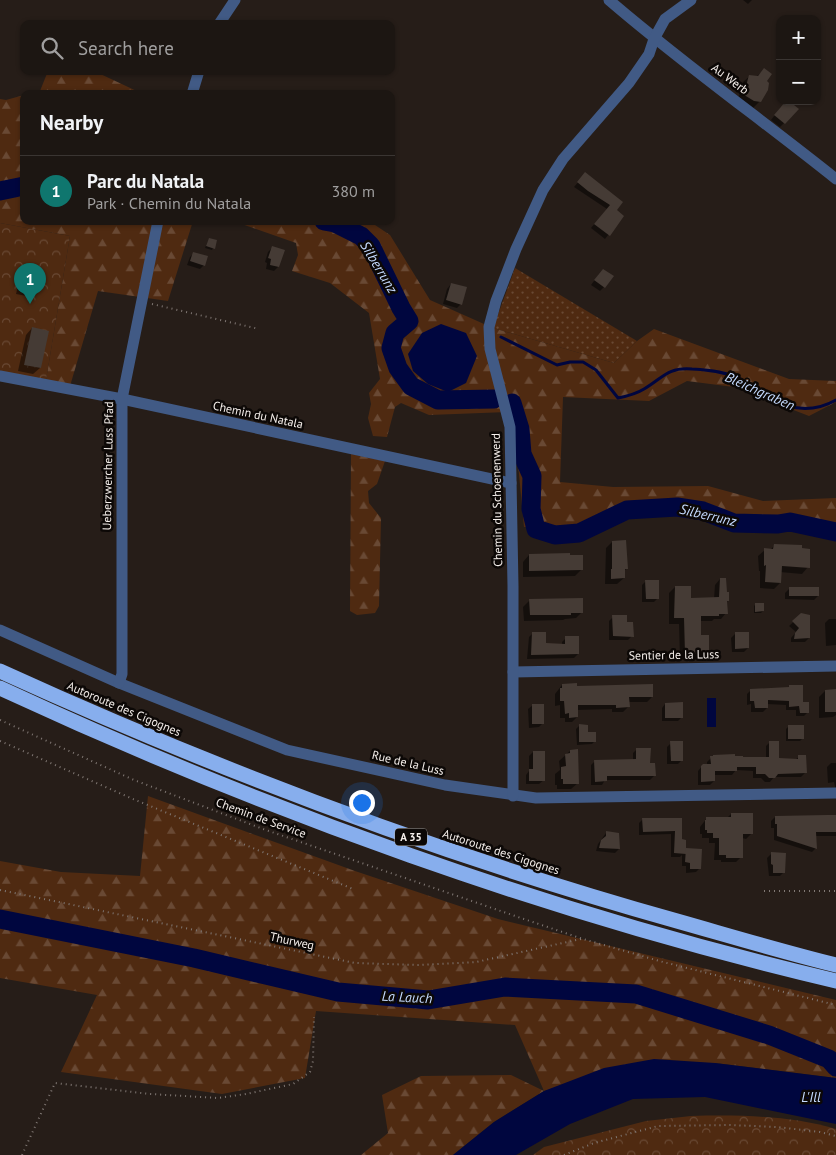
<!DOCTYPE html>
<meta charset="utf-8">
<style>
:root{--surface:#1c1612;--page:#251f1b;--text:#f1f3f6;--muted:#a09f9f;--line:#3a3532;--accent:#0f766e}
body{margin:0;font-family:"PT Sans",sans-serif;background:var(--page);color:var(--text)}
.controls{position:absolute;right:15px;top:15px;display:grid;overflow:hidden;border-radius:10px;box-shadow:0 1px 4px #0004}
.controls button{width:45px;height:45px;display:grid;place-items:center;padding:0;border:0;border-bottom:1px solid var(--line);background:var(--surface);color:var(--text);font:25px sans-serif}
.you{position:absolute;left:361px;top:802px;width:18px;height:18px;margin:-12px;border:4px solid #fff;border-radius:50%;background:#1a73e8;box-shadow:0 0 0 8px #1a73e833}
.badge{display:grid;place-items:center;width:32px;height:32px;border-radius:50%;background:var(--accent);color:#fff;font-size:16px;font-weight:700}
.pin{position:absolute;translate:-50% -41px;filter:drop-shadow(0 1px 2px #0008)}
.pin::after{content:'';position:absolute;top:26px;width:18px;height:15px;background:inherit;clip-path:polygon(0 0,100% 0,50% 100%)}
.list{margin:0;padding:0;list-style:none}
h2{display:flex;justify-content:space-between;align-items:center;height:65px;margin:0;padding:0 20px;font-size:21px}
h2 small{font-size:16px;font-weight:400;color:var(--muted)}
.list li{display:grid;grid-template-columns:32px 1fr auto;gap:15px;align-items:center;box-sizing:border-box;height:70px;padding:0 20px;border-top:1px solid var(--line)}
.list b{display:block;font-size:19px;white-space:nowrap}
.list p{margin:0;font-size:16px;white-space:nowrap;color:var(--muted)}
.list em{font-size:16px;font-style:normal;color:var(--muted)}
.icon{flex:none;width:28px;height:28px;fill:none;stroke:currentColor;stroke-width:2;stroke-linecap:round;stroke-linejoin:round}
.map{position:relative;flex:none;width:836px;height:1155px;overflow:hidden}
.search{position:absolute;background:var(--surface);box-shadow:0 1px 4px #0004;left:20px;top:20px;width:375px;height:55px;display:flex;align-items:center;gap:12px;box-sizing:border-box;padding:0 18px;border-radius:10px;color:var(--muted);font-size:19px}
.panel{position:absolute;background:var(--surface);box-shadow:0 1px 4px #0004;left:20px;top:90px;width:375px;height:135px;border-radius:10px}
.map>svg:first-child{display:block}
.grass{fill:url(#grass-dots)}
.forest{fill:url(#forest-firs)}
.park{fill:url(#park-crowns)}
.water{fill:#00063f}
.shadow{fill:#0007}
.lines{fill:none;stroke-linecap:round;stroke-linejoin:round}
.stream{stroke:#00063f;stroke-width:3}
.river{stroke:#00063f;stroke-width:19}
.building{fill:#453b35}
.path{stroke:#807874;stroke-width:2;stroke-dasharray:1 4;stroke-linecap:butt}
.street{stroke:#415a85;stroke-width:11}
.highway{stroke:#87aeed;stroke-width:15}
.labels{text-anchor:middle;stroke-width:5;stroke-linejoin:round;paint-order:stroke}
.shield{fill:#0c0806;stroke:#afaaa6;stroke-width:1}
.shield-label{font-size:11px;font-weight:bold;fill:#f5efeb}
.street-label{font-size:12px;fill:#f5efeb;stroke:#0c0806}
.water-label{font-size:14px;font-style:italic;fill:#c5dbff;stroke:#0c0806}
</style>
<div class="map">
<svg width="836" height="1155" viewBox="0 0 836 1155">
<defs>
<pattern id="grass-dots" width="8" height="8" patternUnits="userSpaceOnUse" patternTransform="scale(1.25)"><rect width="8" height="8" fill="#4f2a11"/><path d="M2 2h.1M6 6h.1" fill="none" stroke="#694934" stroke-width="1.8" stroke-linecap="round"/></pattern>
<pattern id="forest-firs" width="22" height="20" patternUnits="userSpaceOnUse" patternTransform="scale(1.25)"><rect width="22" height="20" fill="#4f2a11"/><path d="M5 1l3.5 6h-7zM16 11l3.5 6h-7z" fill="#694934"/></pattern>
<pattern id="park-crowns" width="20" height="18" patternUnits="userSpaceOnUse" patternTransform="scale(1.25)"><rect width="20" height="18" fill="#4f2a11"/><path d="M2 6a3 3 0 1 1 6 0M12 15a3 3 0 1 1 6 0" fill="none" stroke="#694934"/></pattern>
</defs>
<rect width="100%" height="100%" fill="#261d18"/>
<path class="grass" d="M 515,268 L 637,341 L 614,363 L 493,328 Z"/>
<g class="forest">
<path d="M 48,71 L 94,71 L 143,94 L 31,94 L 40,91 Z"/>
<path d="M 24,95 L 24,221 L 193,221 L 168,301 L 98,291 L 70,386 L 46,380 L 70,236 L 0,223 L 0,99 L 6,100 Z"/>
<path d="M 233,221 L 369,221 L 390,235 L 430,300 L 493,328 L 614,363 L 637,341 L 654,329 L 789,379 L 836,381 L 836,402 L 809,416 L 734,387 L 687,381 L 649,401 L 563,397 L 560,482 L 613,487 L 708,486 L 763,501 L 836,498 L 836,527 L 733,524 L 645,502 L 595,527 L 524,527 L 517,453 L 507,412 L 429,415 L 401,403 L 395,407 L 387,437 L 373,436 L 368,418 L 371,404 L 369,393 L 380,379 L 369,313 L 330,283 L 292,271 L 298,255 L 296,243 Z"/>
<path d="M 351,454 L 385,461 L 377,484 L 368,491 L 369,503 L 381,518 L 379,606 L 375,613 L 357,615 L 350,611 Z"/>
<path d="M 148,796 L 355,871 L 498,919 L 836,1000 L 836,1078 L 715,1063 L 544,1091 L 494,1122 L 453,1155 L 361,1155 L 388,1133 L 382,1095 L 421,1076 L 511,1075 L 544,1091 L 515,1025 L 316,1011 L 305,1078 L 222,1094 L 61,1072 L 97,995 L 0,978 L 0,861 L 61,872 L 140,876 Z"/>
</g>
<g class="park">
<path d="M 0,223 L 70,236 L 46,380 L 0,372 Z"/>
<path d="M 691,1116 C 738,1115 790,1115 836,1129 L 836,1155 L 533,1155 L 544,1147 L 646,1121 Z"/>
</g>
<g class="water">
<path d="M 441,324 L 466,333 L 477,356 L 466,383 L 448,392 L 428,384 L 413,371 L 408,354 L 422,333 Z"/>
<rect x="707" y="698" width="9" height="29"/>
<path d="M 654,1059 L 715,1063 L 836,1078 L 836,1124 L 705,1097 L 633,1099 L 570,1124 L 516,1155 L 453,1155 L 494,1122 L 544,1091 L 604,1068 Z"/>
</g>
<g class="shadow">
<path d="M 743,0 L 752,0 L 748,4 Z"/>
<path d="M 764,70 L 765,81 L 760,101 L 753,108 L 750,107 L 736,100 L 740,94 L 743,82 L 750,76 L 756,77 Z"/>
<path d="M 781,107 L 784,123 L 780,127 L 771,120 Z"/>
<path d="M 585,174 L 615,211 L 623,216 L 605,239 L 591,228 L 607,209 L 574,187 Z"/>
<path d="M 209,239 L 213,248 L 212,250 L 205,248 Z"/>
<path d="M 272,248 L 278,267 L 274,271 L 266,269 L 267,263 L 265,262 L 268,252 Z"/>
<path d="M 194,253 L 204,265 L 200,269 L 187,265 L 190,257 Z"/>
<path d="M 599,274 L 604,287 L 600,291 L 591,285 Z"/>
<path d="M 22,282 L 33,284 L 31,292 L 27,296 L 16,294 L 18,286 Z"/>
<path d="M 451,284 L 461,304 L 457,308 L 443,304 L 447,289 Z"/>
<path d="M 32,328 L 47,332 L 40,368 L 33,374 L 18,371 L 26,335 Z"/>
<path d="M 612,542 L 627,568 L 624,571 L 624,578 L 617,584 L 605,584 L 606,548 Z"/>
<path d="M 774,546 L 808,567 L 802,574 L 780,572 L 780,583 L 774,589 L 760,588 L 760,571 L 759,571 L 758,556 L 765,550 L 770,550 Z"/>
<path d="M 529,555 L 582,569 L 575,576 L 523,577 L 523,562 Z"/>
<path d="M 720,579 L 728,601 L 726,602 L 726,613 L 721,619 L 714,619 L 712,621 L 700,621 L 700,636 L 707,653 L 702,659 L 680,659 L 679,624 L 669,624 L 669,593 L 675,587 L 690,600 L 714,599 L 715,585 Z"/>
<path d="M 646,581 L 658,598 L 654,602 L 642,602 L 642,585 Z"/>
<path d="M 789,589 L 818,596 L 814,600 L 785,599 L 785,593 Z"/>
<path d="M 530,600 L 582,612 L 576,618 L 565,619 L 563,620 L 524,621 L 523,607 Z"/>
<path d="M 756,604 L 763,611 L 761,613 L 754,613 L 754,606 Z"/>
<path d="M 801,615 L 809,638 L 805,642 L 791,642 L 791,638 L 796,632 L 789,626 Z"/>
<path d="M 613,617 L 626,623 L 632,636 L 628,640 L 609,640 L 609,621 Z"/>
<path d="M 829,619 L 836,619 L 836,645 L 826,646 L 825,623 Z"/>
<path d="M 533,633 L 545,644 L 562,645 L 562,642 L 566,638 L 578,654 L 574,658 L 527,659 L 529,637 Z"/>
<path d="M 735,634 L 748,648 L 744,652 L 732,652 L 731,638 Z"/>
<path d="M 562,685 L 576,687 L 652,697 L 647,702 L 628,702 L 628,707 L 623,712 L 612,712 L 612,709 L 577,710 L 577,717 L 572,722 L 565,722 L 565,718 L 560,718 L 560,705 L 555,706 L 555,694 Z"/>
<path d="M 790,686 L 808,712 L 804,716 L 796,716 L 796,710 L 786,710 L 786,705 L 767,704 L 767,708 L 763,712 L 751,712 L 751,704 L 747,705 L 747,694 L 751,690 L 787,688 Z"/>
<path d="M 825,691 L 836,691 L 836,715 L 833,717 L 819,718 L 819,697 Z"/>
<path d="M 665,704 L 682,717 L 678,721 L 662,721 L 662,708 Z"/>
<path d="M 533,705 L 543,723 L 539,727 L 529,728 L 528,709 Z"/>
<path d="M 579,726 L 595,741 L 592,744 L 577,745 L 576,729 Z"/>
<path d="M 789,726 L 803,738 L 800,741 L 786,741 L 786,729 Z"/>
<path d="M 770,742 L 778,760 L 795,760 L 799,757 L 805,773 L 801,777 L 774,777 L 770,782 L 765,782 L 761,778 L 753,778 L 753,771 L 736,770 L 732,775 L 714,775 L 714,781 L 710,785 L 698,785 L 698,771 L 703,765 L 707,765 L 707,762 L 713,756 L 766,758 L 766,746 Z"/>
<path d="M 671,743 L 682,760 L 678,764 L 667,764 L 667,747 Z"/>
<path d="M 637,749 L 649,764 L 654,776 L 650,780 L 605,780 L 602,785 L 591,785 L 591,765 L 595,761 L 633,760 L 633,753 Z"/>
<path d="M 570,751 L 578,783 L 571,789 L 557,789 L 557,785 L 555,785 L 555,774 L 560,770 L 559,761 Z"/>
<path d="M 533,752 L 544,780 L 539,784 L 526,784 L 526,775 L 529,771 L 529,756 Z"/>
<path d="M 831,763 L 836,763 L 836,791 L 834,782 L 828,783 L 827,767 Z"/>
<path d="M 731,814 L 752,833 L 746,839 L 742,838 L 741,857 L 736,862 L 721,862 L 721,860 L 714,860 L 715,843 L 709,843 L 709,838 L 702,838 L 702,834 L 700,834 L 700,827 L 707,818 L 727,818 Z"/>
<path d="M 775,817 L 836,817 L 836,836 L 815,836 L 816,848 L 812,852 L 774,840 L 774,828 L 771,828 L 771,821 Z"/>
<path d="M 643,819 L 681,819 L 681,841 L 685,852 L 700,868 L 696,872 L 686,873 L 686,866 L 682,866 L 682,855 L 680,857 L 671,857 L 671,834 L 639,835 L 639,823 Z"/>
<path d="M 606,833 L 619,849 L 615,853 L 596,851 L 598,844 Z"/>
<path d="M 771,854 L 784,872 L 780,876 L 769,876 L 767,858 Z"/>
</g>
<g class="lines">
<path class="stream" d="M 501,337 L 557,365 L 570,362 L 583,362 L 596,370 L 618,398 C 628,396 636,394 644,389 C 663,378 667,367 692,369 C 710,370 729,372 744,381 C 752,386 759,392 767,397 C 789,410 813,413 836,400"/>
<g class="river">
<path d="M 0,191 L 24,186"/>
<path d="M 324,221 L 335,223 L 361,236 L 371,246 L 401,308 L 409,321 L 395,333 L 391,348 L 398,368 L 411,386 L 438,400 L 494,399"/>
<path d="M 512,403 L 520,429 L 522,454 L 532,476 L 531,509 L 536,529 L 555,535 L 579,533 L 627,510 L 677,507 L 703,511 L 734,523 L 778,524 L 790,522 L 836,532"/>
<path d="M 0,919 L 194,958 L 338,992 L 428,1000 L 505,987 L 636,994 L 769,1035 L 829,1059 L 836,1067"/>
</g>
</g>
<g class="building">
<path d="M 764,68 L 772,74 L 767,81 L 769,83 L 768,90 L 761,102 L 754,101 L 741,93 L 746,86 L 749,75 L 758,76 Z"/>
<path d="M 786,101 L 789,101 L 799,109 L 785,124 L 774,115 Z"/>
<path d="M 585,172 L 623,202 L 617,210 L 624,216 L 610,236 L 594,224 L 610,205 L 588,191 L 577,182 Z"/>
<path d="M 209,238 L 217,240 L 215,249 L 206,246 Z"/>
<path d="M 272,246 L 285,250 L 279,267 L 270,265 L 271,259 L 268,258 Z"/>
<path d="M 193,252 L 208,256 L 205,266 L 190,261 Z"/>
<path d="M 603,269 L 614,276 L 605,288 L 594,280 Z"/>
<path d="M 22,281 L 34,284 L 32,292 L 20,290 Z"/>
<path d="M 451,283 L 467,287 L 462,305 L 446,300 Z"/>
<path d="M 32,327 L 49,331 L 41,368 L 24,365 Z"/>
<path d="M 626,540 L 628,569 L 625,569 L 625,578 L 611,579 L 611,569 L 612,569 L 612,541 Z"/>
<path d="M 774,544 L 802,545 L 802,548 L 810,549 L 810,568 L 782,566 L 781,583 L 765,582 L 766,565 L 764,566 L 764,548 L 773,549 Z"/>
<path d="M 570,553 L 570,555 L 583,555 L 583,570 L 529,571 L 529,554 Z"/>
<path d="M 720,578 L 726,578 L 727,592 L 729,592 L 729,601 L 727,601 L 728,614 L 719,614 L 719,616 L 701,616 L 701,635 L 709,635 L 709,654 L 685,654 L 684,618 L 674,618 L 675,586 L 691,586 L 691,598 L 719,597 Z"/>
<path d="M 645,580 L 659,580 L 659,599 L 646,599 Z"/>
<rect x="789" y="587" width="30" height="9"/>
<path d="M 583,598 L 583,613 L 571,613 L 571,615 L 530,615 L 529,599 Z"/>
<path d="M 755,603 L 764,603 L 764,611 L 755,612 Z"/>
<path d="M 801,613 L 810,615 L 810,638 L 794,639 L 795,633 L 799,628 L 792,621 Z"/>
<path d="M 612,615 L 627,615 L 627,622 L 633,622 L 634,637 L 613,636 Z"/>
<path d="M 532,632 L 546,632 L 546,643 L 565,644 L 565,636 L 579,636 L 579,654 L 531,655 Z"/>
<path d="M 735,632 L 749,632 L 749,648 L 735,649 Z"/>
<path d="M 577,683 L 577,686 L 653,684 L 653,697 L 629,697 L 630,707 L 616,708 L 616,705 L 578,705 L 578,717 L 569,718 L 569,713 L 565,714 L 564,701 L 560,701 L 560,688 L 562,688 L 562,684 Z"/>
<path d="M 789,685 L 803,685 L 803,702 L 809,702 L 809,713 L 800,713 L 799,706 L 789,707 L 789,701 L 768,700 L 768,708 L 755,708 L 754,701 L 750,701 L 750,689 L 789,687 Z"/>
<path d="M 836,689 L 836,712 L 825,712 L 825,690 Z"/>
<path d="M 683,702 L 683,718 L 665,718 L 665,703 Z"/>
<rect x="532" y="704" width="12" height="20"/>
<path d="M 579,724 L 588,725 L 588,732 L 596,732 L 596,742 L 579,742 Z"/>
<rect x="788" y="725" width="16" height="14"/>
<path d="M 670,741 L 683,741 L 683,761 L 671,761 Z"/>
<path d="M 769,741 L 779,741 L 779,758 L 798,759 L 798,755 L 806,755 L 807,773 L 778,774 L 775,778 L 769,778 L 765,774 L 756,774 L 756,767 L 737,767 L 737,771 L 715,771 L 715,781 L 701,782 L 701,766 L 703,764 L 711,764 L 710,756 L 713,756 L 713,755 L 735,754 L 735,756 L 743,756 L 743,757 L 769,757 Z"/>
<path d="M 636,748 L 651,748 L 650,763 L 655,763 L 656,776 L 607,776 L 607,781 L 595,782 L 594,760 L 636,759 Z"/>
<path d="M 578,749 L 579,784 L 563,784 L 563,779 L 561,779 L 561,767 L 566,766 L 565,754 L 570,753 L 570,750 Z"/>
<path d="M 533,751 L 545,751 L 545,781 L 529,781 L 529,769 L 533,769 Z"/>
<path d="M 731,813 L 753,813 L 753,834 L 743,834 L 743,858 L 726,858 L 726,855 L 719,855 L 719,838 L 713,838 L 713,833 L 707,833 L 707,830 L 705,830 L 705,820 L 706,820 L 706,817 L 731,817 Z"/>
<path d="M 827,815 L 836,815 L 836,832 L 816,832 L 817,849 L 777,836 L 777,824 L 775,824 L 775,816 Z"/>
<path d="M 642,818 L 682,818 L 682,839 L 686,840 L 686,854 L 674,853 L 675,831 L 643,832 Z"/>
<path d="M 606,831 L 619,833 L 620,849 L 599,848 L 601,840 L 606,836 Z"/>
<path d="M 686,848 L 702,849 L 701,869 L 690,869 L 690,863 L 685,862 Z"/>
<path d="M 771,852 L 786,853 L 785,873 L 773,873 L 773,865 L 771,864 Z"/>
</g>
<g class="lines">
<g class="path">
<path d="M 152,304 L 259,329"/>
<path d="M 0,720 L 134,780 L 263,829 L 521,918 L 583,939 L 663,962 L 836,1005"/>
<path d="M 0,741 L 133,799 L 353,889"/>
<path d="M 0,890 L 355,963 L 418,965 L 476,962 L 581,939"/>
<path d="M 764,891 L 836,891"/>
<path d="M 22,1155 L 55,1083 L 150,1094 L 218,1098 L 246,1094 L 293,1084 L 310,1072 L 313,1061 L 314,1017"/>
<path d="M 564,1155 L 594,1143 L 658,1126 L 730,1125 L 777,1127 L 820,1132 L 836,1136"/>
</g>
<g class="street">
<path d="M 609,0 C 682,63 761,119 836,179"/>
<path d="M 219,24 L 235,0"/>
<path d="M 192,94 L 199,71"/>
<path d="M 0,376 L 122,399 L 511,483"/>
<path d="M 0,630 L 119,683 L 287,750 L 445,785 L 536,798 L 836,793"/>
<path d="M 513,672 L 836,666"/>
<path d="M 119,683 L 122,674 L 122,399 L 158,221"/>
<path d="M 513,796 L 513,586 L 510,427 L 490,349 L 489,327 L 496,301 L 516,249 L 543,190 L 563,159 L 629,83 L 649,54 L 654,39 L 665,19 L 691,0"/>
</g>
<g class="highway">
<path d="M 0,671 C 219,771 445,856 677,921 C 730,936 783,952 836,965"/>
<path d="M 0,688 C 265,811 551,914 836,981"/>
</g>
</g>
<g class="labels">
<rect class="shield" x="395" y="828.5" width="32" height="17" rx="4"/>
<g class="shield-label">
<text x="411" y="841">A 35</text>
</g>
<g class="street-label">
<text transform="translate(730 79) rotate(37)" y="4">Au Werb</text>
<text transform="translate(258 415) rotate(12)" y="4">Chemin du Natala</text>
<text transform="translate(108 466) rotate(-89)" y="4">Ueberzwercher Luss Pfad</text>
<text transform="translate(497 500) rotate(-91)" y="4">Chemin du Schoenenwerd</text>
<text transform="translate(674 655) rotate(-1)" y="4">Sentier de la Luss</text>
<text transform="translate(124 709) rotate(23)" y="4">Autoroute des Cigognes</text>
<text transform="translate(408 763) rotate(13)" y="4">Rue de la Luss</text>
<text transform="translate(261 818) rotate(20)" y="4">Chemin de Service</text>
<text transform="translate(501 852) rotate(18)" y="4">Autoroute des Cigognes</text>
<text transform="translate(292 941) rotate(12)" y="4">Thurweg</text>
</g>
<g class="water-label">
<text transform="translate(379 267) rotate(59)" y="5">Silberrunz</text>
<text transform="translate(760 391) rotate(24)" y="5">Bleichgraben</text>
<text transform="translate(708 515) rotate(13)" y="5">Silberrunz</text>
<text transform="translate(407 997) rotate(3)" y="5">La Lauch</text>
<text x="811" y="1102">L'Ill</text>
</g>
</g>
</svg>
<div class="controls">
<button>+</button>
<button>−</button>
</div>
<div class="you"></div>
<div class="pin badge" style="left:30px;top:304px">1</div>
<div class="search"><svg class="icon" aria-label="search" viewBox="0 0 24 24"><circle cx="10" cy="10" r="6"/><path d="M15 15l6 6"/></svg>Search here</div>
<section class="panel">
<h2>Nearby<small></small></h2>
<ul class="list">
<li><span class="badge">1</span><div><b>Parc du Natala</b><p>Park · Chemin du Natala</p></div><em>380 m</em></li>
</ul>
</section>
</div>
